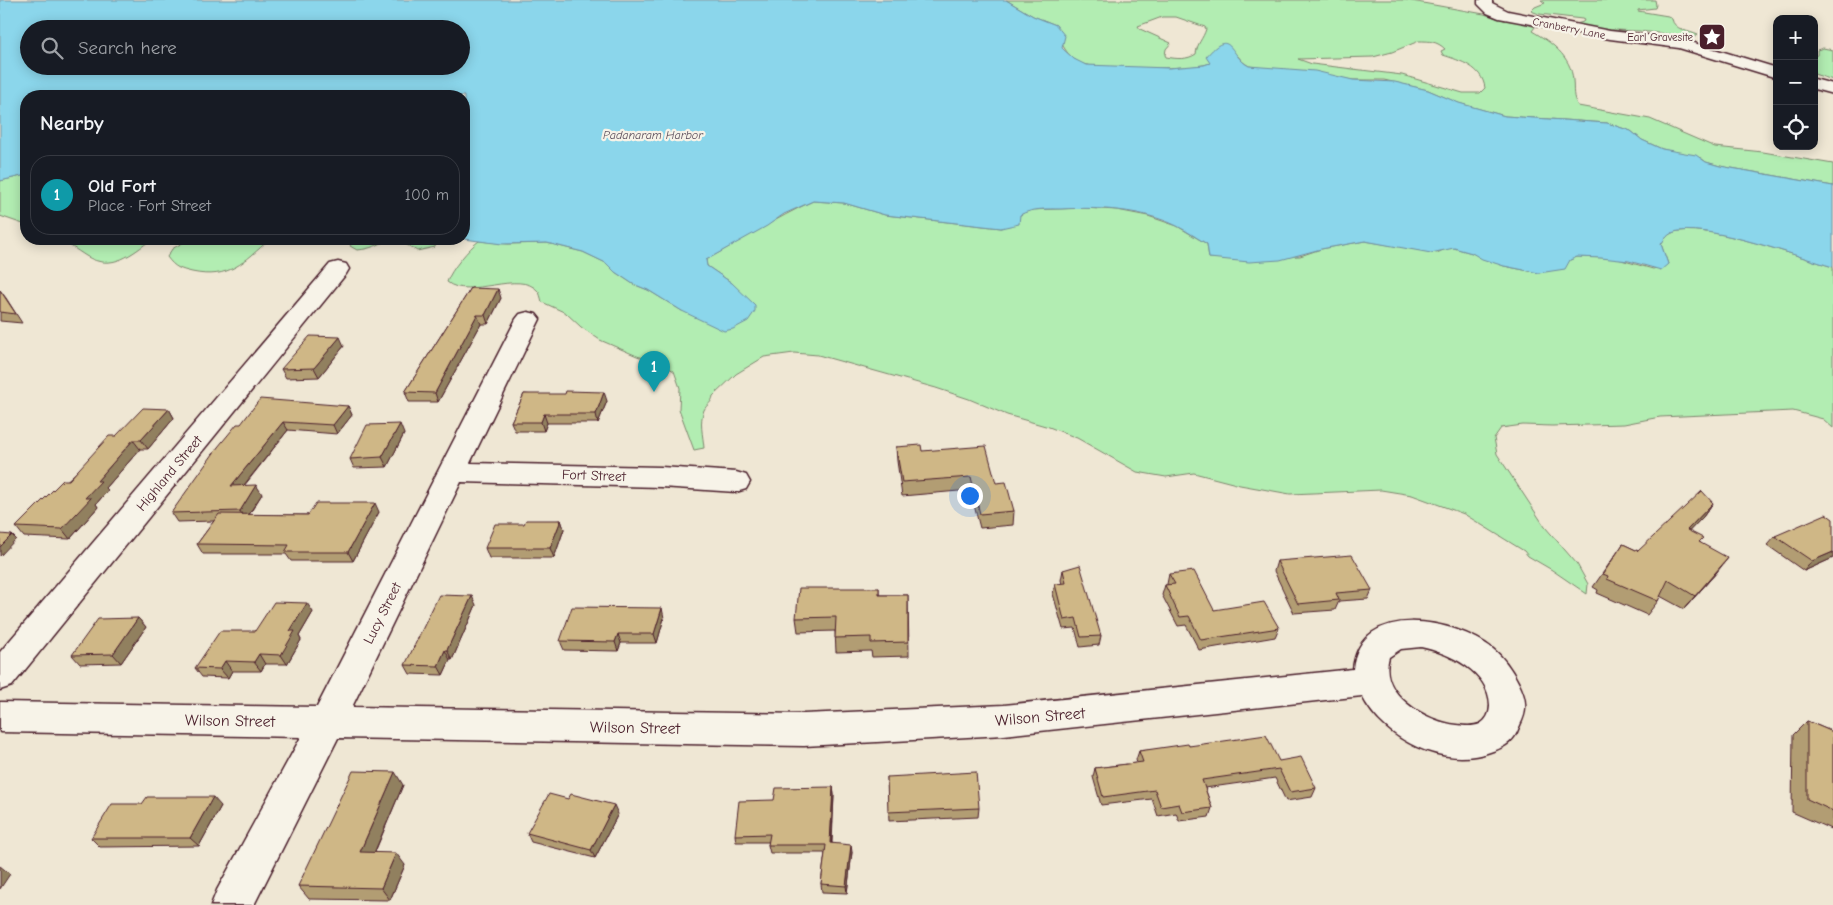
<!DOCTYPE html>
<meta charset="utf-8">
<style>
:root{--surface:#171b24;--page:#242831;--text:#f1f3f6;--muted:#9ea1a6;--line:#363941;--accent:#a6949b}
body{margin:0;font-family:"Comic Neue",sans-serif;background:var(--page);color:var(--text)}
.controls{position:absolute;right:15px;top:15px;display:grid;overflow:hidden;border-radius:10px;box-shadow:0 2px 12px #0003}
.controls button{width:45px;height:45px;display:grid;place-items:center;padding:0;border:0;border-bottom:1px solid var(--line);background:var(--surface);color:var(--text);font:25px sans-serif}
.you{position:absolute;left:969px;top:495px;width:18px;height:18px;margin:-12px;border:4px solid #fff;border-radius:50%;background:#1a73e8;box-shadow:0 0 0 8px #1a73e833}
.badge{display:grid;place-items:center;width:32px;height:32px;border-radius:50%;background:var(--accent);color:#fff;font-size:16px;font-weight:700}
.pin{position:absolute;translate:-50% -41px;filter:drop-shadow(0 1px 2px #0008)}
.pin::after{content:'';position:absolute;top:26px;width:18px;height:15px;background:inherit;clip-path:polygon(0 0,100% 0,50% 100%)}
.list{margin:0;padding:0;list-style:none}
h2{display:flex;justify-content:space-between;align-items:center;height:65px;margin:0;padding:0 20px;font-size:21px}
h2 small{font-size:16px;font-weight:400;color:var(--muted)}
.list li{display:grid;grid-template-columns:32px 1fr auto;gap:15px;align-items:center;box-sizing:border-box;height:80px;margin:0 10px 10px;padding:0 10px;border:1px solid var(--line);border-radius:20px}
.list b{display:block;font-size:19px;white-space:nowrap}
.list p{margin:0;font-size:16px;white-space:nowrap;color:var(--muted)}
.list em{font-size:16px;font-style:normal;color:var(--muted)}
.icon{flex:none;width:28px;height:28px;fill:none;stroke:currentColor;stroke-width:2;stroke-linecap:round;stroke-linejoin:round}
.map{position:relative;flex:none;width:1833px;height:905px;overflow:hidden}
.search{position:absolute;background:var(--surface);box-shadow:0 2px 12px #0003;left:20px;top:20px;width:450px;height:55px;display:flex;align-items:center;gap:12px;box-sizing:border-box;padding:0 18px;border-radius:28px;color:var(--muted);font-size:19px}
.panel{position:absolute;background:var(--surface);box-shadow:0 2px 12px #0003;left:20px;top:90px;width:450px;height:155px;border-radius:20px}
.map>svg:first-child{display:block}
.green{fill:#b2edb2;stroke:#7e866e;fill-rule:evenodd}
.water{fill:#8bd6eb;stroke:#718d9e;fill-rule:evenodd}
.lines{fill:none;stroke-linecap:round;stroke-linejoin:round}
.minor-casing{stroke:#4a1f2b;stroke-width:3}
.minor{fill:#f7f3e8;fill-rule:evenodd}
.wall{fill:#b29d73;stroke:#4a1f2b}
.shaded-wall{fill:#91805e;stroke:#4a1f2b}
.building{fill:#cfb786;stroke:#4a1f2b}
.labels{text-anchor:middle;stroke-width:4.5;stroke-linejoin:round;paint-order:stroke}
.far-street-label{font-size:11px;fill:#4a1f2b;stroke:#f7f3e8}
.far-poi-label{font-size:11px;fill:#4a1f2b;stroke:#f7f3e8;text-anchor:end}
.far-water-label{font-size:12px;font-style:italic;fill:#5a4d5b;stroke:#f7f3e8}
.street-label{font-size:14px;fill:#4a1f2b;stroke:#f7f3e8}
.near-street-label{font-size:16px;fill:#4a1f2b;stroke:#f7f3e8}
</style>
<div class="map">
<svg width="1833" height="905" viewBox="0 0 1833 905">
<rect width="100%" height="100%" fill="#efe7d4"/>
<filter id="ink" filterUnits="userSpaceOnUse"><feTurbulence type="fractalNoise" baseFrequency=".02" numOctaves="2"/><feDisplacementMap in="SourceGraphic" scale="10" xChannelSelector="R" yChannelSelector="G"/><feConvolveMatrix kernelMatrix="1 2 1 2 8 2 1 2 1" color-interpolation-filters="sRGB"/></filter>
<g filter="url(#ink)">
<g class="green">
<path d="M 1006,0 L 1406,0 L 1484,14 L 1504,20 L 1521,22 L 1535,27 L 1532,31 C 1551,42 1571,56 1573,80 C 1574,90 1572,97 1578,106 L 1650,119 L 1715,147 L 1763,152 L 1833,164 L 1833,186 L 1720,166 L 1706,162 L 1701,158 L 1662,149 L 1642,140 L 1631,131 L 1607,123 L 1505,116 L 1458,103 L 1428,90 L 1384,80 L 1353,80 L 1249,66 L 1243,62 L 1237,55 C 1226,59 1214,63 1203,65 C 1185,69 1094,70 1080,63 C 1064,54 1060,41 1056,25 L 1033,16 ZM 1162,17 L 1176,17 L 1205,27 L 1206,29 C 1203,39 1197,43 1196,54 C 1187,60 1177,59 1166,57 L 1165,55 L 1166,49 L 1171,43 L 1140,29 L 1138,26 ZM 1419,41 C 1429,41 1437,41 1445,49 L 1441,51 L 1443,55 C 1461,61 1482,67 1485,88 L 1480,93 L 1463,93 L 1402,75 L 1312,64 L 1298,59 L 1373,57 L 1392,52 Z"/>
<path d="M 1541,0 L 1655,0 L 1656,5 L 1655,8 L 1638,10 L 1638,11 L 1668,16 L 1672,19 C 1674,30 1689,31 1698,35 L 1695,37 L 1639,31 L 1589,29 L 1573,25 L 1583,22 L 1584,20 L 1582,19 L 1539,14 L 1531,11 L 1535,7 L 1545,3 Z"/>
<path d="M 1823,48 L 1833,50 L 1833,80 L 1814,74 L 1814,56 L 1817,55 L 1817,50 Z"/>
<path d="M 26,175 L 26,225 L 0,216 L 0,181 Z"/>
<path d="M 813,201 L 844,203 L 885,215 L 1001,228 L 1028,210 L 1084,208 L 1117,210 L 1148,216 L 1177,226 L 1207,244 L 1209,258 L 1300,256 L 1321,249 L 1365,241 L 1437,253 L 1447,248 L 1454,248 L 1472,253 L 1504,266 L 1539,273 L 1577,257 L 1614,258 L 1653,269 L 1668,264 L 1661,244 C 1666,237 1670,232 1679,231 C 1715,226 1796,256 1833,267 L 1833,428 L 1823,419 L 1793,411 L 1660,417 L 1624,424 L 1552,426 L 1523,425 L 1501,428 L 1494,438 L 1497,454 L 1545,527 L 1577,564 L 1588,584 L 1587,594 L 1552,570 L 1528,556 L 1524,551 L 1464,514 L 1412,495 L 1381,490 L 1290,494 L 1240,485 L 1194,473 L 1166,477 L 1137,472 L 1077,438 L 1049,427 L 1007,415 L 969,399 L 936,388 L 818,355 L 794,353 L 764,357 L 736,374 L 713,396 C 712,403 707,404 704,410 C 699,422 703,435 704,448 L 694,450 L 679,409 L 680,388 L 674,371 L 662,364 L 637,356 L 600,340 L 581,327 L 566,313 L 542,302 C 541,298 540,293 538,291 C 520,269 468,300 447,282 C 450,271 470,247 479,241 L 508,244 L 547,243 L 583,252 L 606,263 L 615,272 L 633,284 L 648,290 L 682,311 L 732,283 L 707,266 L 706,260 C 742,240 776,218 813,201 Z"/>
<path d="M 56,239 L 152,239 C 132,254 112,272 86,256 C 75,249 69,244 56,239 Z"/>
<path d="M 189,239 L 270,239 C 244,262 229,280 192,272 C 180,269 175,268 167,257 L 172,249 Z"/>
<path d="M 354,239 L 437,239 L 435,247 L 417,251 C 384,229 387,248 357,250 L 350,246 Z"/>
</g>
<path class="water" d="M 0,0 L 1006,0 L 1033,16 L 1056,25 L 1065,36 L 1062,48 L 1074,59 L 1086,65 L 1169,68 L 1204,65 L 1210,63 L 1206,57 C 1232,26 1229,56 1249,66 L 1315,71 L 1353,80 L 1395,82 L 1428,90 L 1459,103 L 1505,116 L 1607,123 L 1631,131 L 1642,140 L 1662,149 L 1696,155 L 1706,162 L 1720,166 L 1833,186 L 1833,267 C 1796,256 1715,226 1679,231 C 1670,232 1666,237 1661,244 L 1668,264 L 1661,270 L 1629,261 L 1601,258 L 1577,257 L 1570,260 L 1565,269 L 1539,273 L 1504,266 L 1482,259 L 1472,253 L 1454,248 L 1431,253 L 1365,241 L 1321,249 L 1280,260 L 1249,262 L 1209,258 L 1207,244 C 1197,238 1187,231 1177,226 C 1142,209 1099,207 1061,209 C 1047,209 1032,208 1020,215 L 1019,224 L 1001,228 L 885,215 L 844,203 L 813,201 L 784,214 L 767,226 L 706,260 L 707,266 L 732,283 L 755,305 L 755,311 L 748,321 L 733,329 L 724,331 L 682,311 L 648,290 L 633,284 L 615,272 L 606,263 L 583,252 L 547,243 L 502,244 L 464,239 L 464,96 L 26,96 L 26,175 L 0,181 ZM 29,29 L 461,29 L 461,66 L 29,66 Z"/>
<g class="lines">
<g class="minor-casing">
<g id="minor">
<path d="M 1478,0 L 1492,0 L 1492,3 L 1508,11 L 1610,31 L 1681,39 L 1777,68 L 1777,78 L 1679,48 L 1610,39 L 1499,18 L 1487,13 L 1478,4 Z"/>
<path d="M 1814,79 L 1833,84 L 1833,94 L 1814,89 Z"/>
<path d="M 338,262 L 346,264 L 349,269 L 346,274 L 12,686 L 0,690 L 0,652 L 330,264 Z"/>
<path d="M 528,312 L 536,314 L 540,319 L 470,463 L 661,467 L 736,472 L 746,475 L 750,482 L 746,489 L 736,492 L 661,487 L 461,482 L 352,707 L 804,714 L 1004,705 L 1353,669 C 1360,600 1456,619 1493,649 C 1504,658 1512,670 1518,682 C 1522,690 1526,699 1525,708 C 1525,717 1520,724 1517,732 C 1511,744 1502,748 1490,752 C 1444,769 1384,740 1362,696 L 1004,735 L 804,746 L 338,738 L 254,905 L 211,905 L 217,890 L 301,737 L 0,732 L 0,702 L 317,707 L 516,319 L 520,314 ZM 1421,647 C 1449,653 1489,671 1490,705 C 1490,713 1487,720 1480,724 C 1473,727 1464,726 1457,725 C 1426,722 1378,694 1389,657 L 1401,649 Z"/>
</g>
</g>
<use href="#minor" class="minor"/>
</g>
<g class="wall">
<path d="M 471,288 L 501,298 L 488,324 L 481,324 L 438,402 L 409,402 L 405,392 Z"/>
<path d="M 0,290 L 6,298 L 22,323 L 0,321 Z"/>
<path d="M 344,346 L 319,377 L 286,378 L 281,369 Z"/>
<path d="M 524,394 L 607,401 L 598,423 L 547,423 L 544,431 L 515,431 L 511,422 Z"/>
<path d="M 348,406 L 352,415 L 337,434 L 288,430 L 244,486 L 262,494 L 249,515 L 308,515 L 379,512 L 353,561 L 291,561 L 286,554 L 203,554 L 197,544 L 214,521 L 177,522 L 171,513 L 241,424 Z"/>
<path d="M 169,409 L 174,418 L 148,449 L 140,449 L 106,488 L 108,490 L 96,504 L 98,507 L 70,539 L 24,537 L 16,527 L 116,436 Z"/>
<path d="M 404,434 L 387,467 L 354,468 L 350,459 Z"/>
<path d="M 896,447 L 922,451 L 996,483 L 1014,511 L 1013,525 L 980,528 L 970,490 L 902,496 L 897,461 Z"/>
<path d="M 1713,503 L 1703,517 L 1689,531 L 1700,542 L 1717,572 L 1684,609 L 1660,596 L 1658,601 L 1647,615 L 1597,593 L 1598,590 L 1593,587 L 1623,544 L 1638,551 Z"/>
<path d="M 561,520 L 564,529 L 554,558 L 489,558 L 485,548 L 524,524 Z"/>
<path d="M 1775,536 L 1833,558 L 1804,571 L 1767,545 Z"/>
<path d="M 1277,561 L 1372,590 L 1368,599 L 1339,601 L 1335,610 L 1294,613 L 1274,571 Z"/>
<path d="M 1063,570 L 1101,636 L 1099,645 L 1080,647 L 1075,628 L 1063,629 L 1053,594 L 1055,584 L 1062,584 L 1061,580 Z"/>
<path d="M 1169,574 L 1214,610 L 1279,628 L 1275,637 L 1199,650 L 1186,625 L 1178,626 L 1162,595 L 1165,585 L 1168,585 L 1167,584 Z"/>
<path d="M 879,588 L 879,595 L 908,595 L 909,656 L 872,657 L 871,651 L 836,652 L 835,631 L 798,632 L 796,618 Z"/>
<path d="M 476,605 L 452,660 L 450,660 L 443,675 L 410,674 L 405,665 Z"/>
<path d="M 313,612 L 299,636 L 301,640 L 287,664 L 265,664 L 261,671 L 232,671 L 228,678 L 202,677 L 195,668 L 255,631 Z"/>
<path d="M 138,618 L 146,627 L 121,663 L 80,664 L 72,655 Z"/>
<path d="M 664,618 L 657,643 L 621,643 L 618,651 L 564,650 L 560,641 Z"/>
<path d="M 1807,721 L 1833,732 L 1833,830 L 1792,812 L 1793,735 Z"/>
<path d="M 1189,746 L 1279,761 L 1316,788 L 1312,797 L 1286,801 L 1275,778 L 1205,788 L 1212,808 L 1209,817 L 1179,821 L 1176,813 L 1158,816 L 1152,799 L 1101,805 L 1093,777 L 1095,768 L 1137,763 L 1136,760 L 1139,751 Z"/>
<path d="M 887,777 L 979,808 L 978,817 L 889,821 Z"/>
<path d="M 403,785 L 375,852 L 405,865 L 390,900 L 309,899 L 298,886 Z"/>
<path d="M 833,787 L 834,795 L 832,843 L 852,852 L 847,893 L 822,892 L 821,884 L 825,853 L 770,853 L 768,845 L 769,842 L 736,842 L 735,835 L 774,800 Z"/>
<path d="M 221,806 L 199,846 L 100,847 L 91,838 Z"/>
<path d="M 618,814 L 595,858 L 531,842 L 527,833 Z"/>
</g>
<g class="shaded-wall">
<path d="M 498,289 L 501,298 L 488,324 L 485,315 Z"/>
<path d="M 477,315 L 481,324 L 438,402 L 435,393 Z"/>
<path d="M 340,337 L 344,346 L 319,377 L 314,368 Z"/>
<path d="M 604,392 L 607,401 L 598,423 L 596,414 Z"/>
<path d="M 348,406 L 352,415 L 337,434 L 333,425 Z"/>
<path d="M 169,409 L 174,418 L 148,449 L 141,440 Z"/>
<path d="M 544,414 L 547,423 L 544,431 L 541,422 Z"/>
<path d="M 283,422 L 288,430 L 236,495 L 231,486 Z"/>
<path d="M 400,424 L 404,434 L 387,467 L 382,457 Z"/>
<path d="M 133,440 L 140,449 L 106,488 L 108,490 L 96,504 L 98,507 L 70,539 L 62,529 L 97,481 Z"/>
<path d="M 256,485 L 262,494 L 245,520 L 240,511 Z"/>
<path d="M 375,503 L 379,512 L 353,561 L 348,552 Z"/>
<path d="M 1713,503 L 1703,517 L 1677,544 L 1687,530 Z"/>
<path d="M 561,520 L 564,529 L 554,558 L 550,548 Z"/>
<path d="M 12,535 L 16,539 L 0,556 L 0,547 Z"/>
<path d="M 1833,552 L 1833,558 L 1804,571 L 1812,561 Z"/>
<path d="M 1728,558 L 1717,572 L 1684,609 L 1695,596 Z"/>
<path d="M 472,596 L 476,605 L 452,660 L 447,650 Z"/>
<path d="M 307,603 L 313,612 L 299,636 L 301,640 L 287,664 L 281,655 L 290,631 Z"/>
<path d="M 662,608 L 664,618 L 657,643 L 654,634 Z"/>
<path d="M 138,618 L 146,627 L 121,663 L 113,654 Z"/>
<path d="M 618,634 L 621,643 L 618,651 L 615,642 Z"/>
<path d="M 445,650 L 450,660 L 443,675 L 438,666 Z"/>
<path d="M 259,654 L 265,664 L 261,671 L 254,662 Z"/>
<path d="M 225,661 L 232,671 L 228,678 L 220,669 Z"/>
<path d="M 395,772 L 403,785 L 369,865 L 360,852 Z"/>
<path d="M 833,787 L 834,795 L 831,851 L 830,843 Z"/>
<path d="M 213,797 L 221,806 L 199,846 L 190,838 Z"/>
<path d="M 614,805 L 618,814 L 595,858 L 591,850 Z"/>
<path d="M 851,845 L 852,852 L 847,893 L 846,886 Z"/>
<path d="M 396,853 L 405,865 L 390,900 L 381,888 Z"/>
<path d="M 0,866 L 10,874 L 0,889 Z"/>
</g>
<g class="building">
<path d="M 471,288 L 498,289 L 485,315 L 477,315 L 435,393 L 405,392 Z"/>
<path d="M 0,290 L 16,314 L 0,312 Z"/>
<path d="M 310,336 L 340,337 L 314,368 L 281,369 Z"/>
<path d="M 566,391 L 604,392 L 596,414 L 544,414 L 541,422 L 511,422 L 524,394 L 565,394 Z"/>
<path d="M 260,399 L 348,406 L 333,425 L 283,422 L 231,486 L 256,485 L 240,511 L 171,513 L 218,447 L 237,424 L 241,424 Z"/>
<path d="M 143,408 L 169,409 L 141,440 L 133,440 L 97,481 L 101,481 L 85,498 L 91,498 L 62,529 L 16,527 L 63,480 L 69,480 L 109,436 L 116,436 Z"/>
<path d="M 400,424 L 382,457 L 350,459 L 367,425 Z"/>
<path d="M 921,445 L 922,451 L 986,446 L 996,483 L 1006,482 L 1014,511 L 980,514 L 971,477 L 902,482 L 896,447 Z"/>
<path d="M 1702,491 L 1713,503 L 1687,530 L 1703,538 L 1699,542 L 1728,558 L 1695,596 L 1668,580 L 1658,601 L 1607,579 L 1608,576 L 1603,574 L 1623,544 L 1638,551 Z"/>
<path d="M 316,503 L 375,503 L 348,552 L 285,552 L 289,545 L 197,544 L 219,514 L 308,515 Z"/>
<path d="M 1826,514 L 1833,519 L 1833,552 L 1812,561 L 1775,536 Z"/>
<path d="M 526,520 L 561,520 L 550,548 L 485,548 L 495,524 L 524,524 Z"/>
<path d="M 0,534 L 12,535 L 0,547 Z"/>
<path d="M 1352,555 L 1372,590 L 1336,593 L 1339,600 L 1298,604 L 1277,561 Z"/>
<path d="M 1080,565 L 1101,636 L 1081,637 L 1076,618 L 1064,620 L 1055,584 L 1066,583 L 1063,570 Z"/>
<path d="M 1194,571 L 1214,610 L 1264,602 L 1279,628 L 1201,640 L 1189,616 L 1180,617 L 1165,585 L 1175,584 L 1169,574 Z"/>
<path d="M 799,588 L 879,588 L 879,595 L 908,595 L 908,642 L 871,643 L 871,637 L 835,638 L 836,617 L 796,618 Z"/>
<path d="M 439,595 L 472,596 L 447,650 L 445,650 L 438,666 L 405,665 Z"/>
<path d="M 274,602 L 307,603 L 290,631 L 295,631 L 281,655 L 259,654 L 254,662 L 225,661 L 220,669 L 195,668 L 220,631 L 255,631 Z"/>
<path d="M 572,607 L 662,608 L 654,634 L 618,634 L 615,642 L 560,641 Z"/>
<path d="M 138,618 L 113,654 L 72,655 L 98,619 Z"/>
<path d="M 1807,721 L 1833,732 L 1833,811 L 1807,799 Z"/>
<path d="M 1266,735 L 1279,761 L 1301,757 L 1316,788 L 1290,792 L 1279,769 L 1202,780 L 1212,808 L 1182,812 L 1179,804 L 1161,807 L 1155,790 L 1103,797 L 1095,768 L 1143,762 L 1139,751 L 1188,744 L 1189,746 Z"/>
<path d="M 353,771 L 395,772 L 360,852 L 396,853 L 381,888 L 298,886 Z"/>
<path d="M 976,772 L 979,808 L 888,812 L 887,777 Z"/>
<path d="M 833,787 L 830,843 L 851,845 L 846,886 L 821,884 L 826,845 L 768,845 L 770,834 L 735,835 L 739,801 L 774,800 L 776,788 Z"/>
<path d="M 549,794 L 568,799 L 571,794 L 614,805 L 591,850 L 527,833 Z"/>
<path d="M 147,797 L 213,797 L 190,838 L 91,838 L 112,804 L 142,804 Z"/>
</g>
</g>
<defs>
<g id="sight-square" transform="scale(1.4375)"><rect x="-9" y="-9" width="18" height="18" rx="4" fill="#4a1f2b" stroke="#f7f3e8"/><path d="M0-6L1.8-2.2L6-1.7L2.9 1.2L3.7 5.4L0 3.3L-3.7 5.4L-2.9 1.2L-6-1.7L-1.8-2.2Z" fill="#fff"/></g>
</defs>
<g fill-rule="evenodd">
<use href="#sight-square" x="1712" y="37"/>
</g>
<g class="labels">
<g class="far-street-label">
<text transform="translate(1569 28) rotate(11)" y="4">Cranberry Lane</text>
</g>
<g class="far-poi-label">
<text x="1693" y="41">Earl Gravesite</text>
</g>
<g class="far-water-label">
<text x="653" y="139">Padanaram Harbor</text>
</g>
<g class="street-label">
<text transform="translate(169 473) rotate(-50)" y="5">Highland Street</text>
<text transform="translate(594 475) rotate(2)" y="5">Fort Street</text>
<text transform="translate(382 613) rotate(-63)" y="5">Lucy Street</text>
</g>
<g class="near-street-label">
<text transform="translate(1040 716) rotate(-5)" y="6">Wilson Street</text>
<text transform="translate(230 720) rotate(1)" y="6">Wilson Street</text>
<text transform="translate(635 727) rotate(1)" y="6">Wilson Street</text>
</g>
</g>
</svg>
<div class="controls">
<button>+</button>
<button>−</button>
<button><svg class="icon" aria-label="locate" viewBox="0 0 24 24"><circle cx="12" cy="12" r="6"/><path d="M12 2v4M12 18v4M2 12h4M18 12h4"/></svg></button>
</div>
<div class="you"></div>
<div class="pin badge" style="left:654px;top:392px;background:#0f9aa8">1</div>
<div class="search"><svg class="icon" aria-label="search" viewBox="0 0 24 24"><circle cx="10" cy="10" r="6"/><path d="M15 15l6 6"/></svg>Search here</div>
<section class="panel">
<h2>Nearby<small></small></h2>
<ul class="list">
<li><span class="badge" style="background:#0f9aa8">1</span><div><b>Old Fort</b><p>Place · Fort Street</p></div><em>100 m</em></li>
</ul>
</section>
</div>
